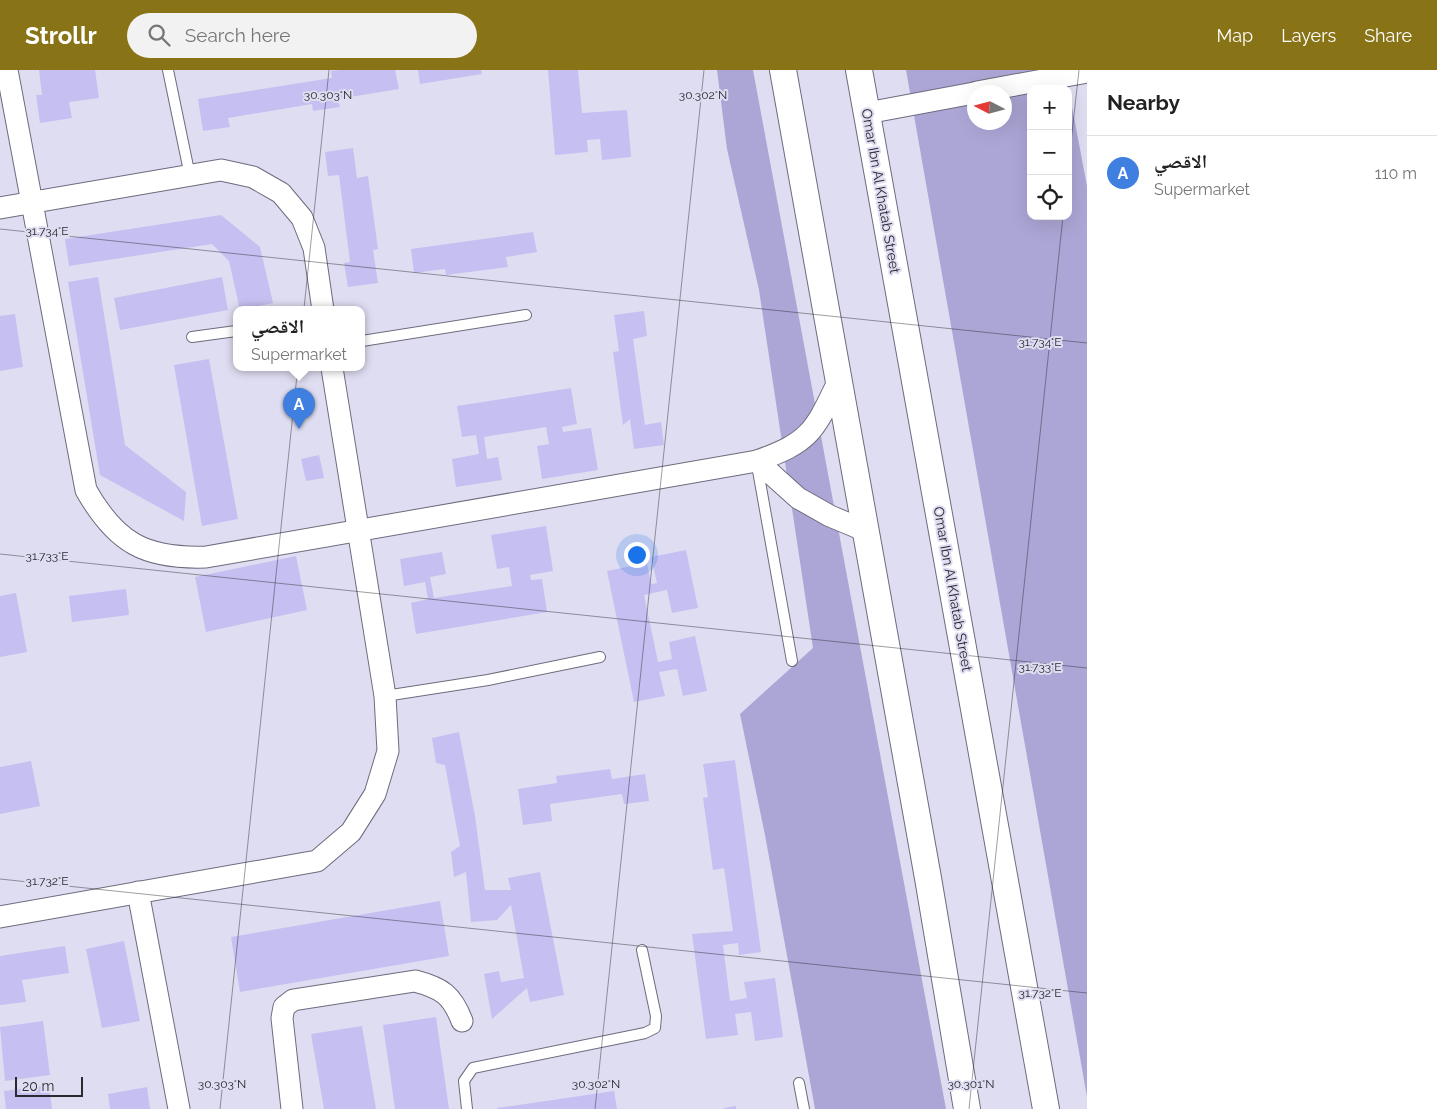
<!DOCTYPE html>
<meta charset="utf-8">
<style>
:root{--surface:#fff;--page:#f2f2f2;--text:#222;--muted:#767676;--line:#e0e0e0;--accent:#887316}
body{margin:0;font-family:Raleway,"Noto Naskh Arabic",sans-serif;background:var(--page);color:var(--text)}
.controls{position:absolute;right:15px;top:15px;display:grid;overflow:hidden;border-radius:10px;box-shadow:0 5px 20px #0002}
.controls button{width:45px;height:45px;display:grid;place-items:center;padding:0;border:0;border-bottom:1px solid var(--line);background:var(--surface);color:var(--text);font:25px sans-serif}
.compass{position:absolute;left:967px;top:15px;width:45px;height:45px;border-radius:50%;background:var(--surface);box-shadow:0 5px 20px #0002;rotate:276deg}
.scale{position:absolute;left:15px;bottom:12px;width:68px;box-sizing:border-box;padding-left:5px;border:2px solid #2a2930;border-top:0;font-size:14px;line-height:18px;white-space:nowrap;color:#2a2930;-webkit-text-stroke:4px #dfddf1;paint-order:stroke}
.you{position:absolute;left:636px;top:484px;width:18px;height:18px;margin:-12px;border:4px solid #fff;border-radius:50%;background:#1a73e8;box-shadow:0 0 0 8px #1a73e833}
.badge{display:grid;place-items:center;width:32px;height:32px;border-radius:50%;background:var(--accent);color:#fff;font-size:16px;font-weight:700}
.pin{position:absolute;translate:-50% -41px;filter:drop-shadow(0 1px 2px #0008)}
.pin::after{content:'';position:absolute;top:26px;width:18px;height:15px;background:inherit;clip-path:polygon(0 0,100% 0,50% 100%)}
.popup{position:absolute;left:233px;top:236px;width:132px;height:65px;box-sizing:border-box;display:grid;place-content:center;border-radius:10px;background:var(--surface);filter:drop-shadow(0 1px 4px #0005);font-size:16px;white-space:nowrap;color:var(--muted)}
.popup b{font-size:19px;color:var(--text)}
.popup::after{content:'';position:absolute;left:50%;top:100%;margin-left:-10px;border:10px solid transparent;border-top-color:var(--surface)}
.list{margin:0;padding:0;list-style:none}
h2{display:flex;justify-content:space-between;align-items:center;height:65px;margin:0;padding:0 20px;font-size:21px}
h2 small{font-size:16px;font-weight:400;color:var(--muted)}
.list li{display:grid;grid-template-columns:32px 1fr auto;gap:15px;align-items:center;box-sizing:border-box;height:75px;padding:0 20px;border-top:1px solid var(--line)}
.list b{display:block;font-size:19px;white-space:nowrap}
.list p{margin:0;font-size:16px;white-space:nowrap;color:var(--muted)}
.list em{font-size:16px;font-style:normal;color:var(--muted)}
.icon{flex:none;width:28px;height:28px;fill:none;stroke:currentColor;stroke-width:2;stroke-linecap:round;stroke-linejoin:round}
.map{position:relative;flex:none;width:1087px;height:1039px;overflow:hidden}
header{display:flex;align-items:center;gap:30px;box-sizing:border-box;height:70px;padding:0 25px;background:var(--accent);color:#fff}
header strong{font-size:24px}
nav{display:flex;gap:28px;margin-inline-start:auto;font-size:18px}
.search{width:350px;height:45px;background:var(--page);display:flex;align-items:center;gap:12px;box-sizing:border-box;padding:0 18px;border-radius:28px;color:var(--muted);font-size:19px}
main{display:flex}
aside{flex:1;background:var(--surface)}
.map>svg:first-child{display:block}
.green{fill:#aca6d6;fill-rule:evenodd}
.building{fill:#c5c0f1}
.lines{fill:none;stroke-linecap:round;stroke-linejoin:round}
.service-casing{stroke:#6d6b7d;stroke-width:12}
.minor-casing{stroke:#6d6b7d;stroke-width:23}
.tertiary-casing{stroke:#6d6b7d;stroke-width:28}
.service{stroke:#fff;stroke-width:10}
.minor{stroke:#fff;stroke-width:21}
.tertiary{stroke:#fff;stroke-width:26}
.ticks{fill:none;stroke:#2a2930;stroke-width:1;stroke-opacity:0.45}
.labels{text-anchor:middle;stroke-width:4;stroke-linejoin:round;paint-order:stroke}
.street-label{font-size:14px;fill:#2a2930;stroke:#dfddf1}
.ticks-label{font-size:12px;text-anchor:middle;fill:#2a2930;stroke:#dfddf1;stroke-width:4;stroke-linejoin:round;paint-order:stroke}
</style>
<header>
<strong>Strollr</strong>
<div class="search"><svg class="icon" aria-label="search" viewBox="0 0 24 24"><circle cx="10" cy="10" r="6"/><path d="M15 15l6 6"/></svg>Search here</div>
<nav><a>Map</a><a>Layers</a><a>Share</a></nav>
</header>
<main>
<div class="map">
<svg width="1087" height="1039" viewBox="0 0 1087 1039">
<rect width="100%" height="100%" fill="#dfddf1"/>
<g class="green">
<path d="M 717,0 L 753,0 L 946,1039 L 815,1039 L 765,765 L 740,644 L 813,578 L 759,220 L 727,79 Z"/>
<path d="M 906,0 L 1065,0 L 1087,116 L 1087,1027 ZM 1031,19 L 1068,19 L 1068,146 L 1031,146 ZM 974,22 L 1004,22 L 1004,52 L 974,52 Z"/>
</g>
<g class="building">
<path d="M 39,0 L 95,0 L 99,28 L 69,32 L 72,48 L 40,53 L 36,25 L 42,25 Z"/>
<path d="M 340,0 L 395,0 L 399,19 L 338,29 L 340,37 L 313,41 L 312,34 L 228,48 L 230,57 L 203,61 L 198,29 L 332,8 L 331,1 Z"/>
<path d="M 418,0 L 481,0 L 482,4 L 420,14 Z"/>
<path d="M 548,0 L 578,0 L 582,43 L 627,40 L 631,87 L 602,90 L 600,69 L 587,70 L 588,82 L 555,85 Z"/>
<path d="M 353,78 L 357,108 L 368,106 L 378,179 L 373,180 L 378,213 L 348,217 L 344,193 L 350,192 L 339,105 L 328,106 L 325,82 Z"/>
<path d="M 221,145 L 260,177 L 273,233 L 240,240 L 229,191 L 212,174 L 69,196 L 65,169 Z"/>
<path d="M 533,162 L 537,182 L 506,187 L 508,197 L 446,205 L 445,199 L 414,203 L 411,179 Z"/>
<path d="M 98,207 L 125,375 L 186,422 L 184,451 L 100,405 L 68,212 Z"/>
<path d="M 222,207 L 228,240 L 120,260 L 114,228 Z"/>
<path d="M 644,241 L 647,266 L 633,269 L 645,355 L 661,352 L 664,375 L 634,379 L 630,349 L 623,355 L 613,282 L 619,281 L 614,245 Z"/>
<path d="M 15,244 L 23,297 L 0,301 L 0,246 Z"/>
<path d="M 209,289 L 238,449 L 202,456 L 174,295 Z"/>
<path d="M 571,318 L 577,354 L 562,357 L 563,362 L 591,358 L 598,400 L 542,409 L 537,376 L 549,374 L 546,357 L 484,367 L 487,389 L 498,387 L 502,410 L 456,417 L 452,389 L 479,384 L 476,365 L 462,367 L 457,336 Z"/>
<path d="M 319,385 L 324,408 L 306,411 L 301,389 Z"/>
<path d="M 546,456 L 553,501 L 530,505 L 531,510 L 542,509 L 547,542 L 416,564 L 411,533 L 428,529 L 425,512 L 404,516 L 400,489 L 442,482 L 446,504 L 430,507 L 434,528 L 512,516 L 509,497 L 497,499 L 491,465 Z"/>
<path d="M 686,480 L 698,538 L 672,543 L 667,520 L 644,525 L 658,592 L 672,589 L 669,572 L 695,566 L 707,621 L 683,626 L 677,599 L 659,602 L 665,626 L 634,632 L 607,501 L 647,493 L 651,514 L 657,513 L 651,487 Z"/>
<path d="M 296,486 L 307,540 L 206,562 L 195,507 Z"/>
<path d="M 126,519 L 129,545 L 72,552 L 69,526 Z"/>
<path d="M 16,523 L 27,582 L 0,587 L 0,526 Z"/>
<path d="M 459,662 L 475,746 L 485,820 L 511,820 L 508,808 L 540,802 L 564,925 L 530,932 L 527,918 L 492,949 L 484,904 L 499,901 L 501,912 L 524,908 L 511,835 L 497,850 L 471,852 L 466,802 L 454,807 L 451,782 L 460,776 L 445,695 L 436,693 L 432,668 Z"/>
<path d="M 735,690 L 761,882 L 739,885 L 738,873 L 723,875 L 730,931 L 747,928 L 744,912 L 775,908 L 783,967 L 755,971 L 751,942 L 735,944 L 738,965 L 706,969 L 692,864 L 733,861 L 724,798 L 713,800 L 703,728 L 708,727 L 703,694 Z"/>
<path d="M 31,691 L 40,736 L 0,744 L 0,697 Z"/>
<path d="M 610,699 L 612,709 L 645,704 L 649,731 L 624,734 L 622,724 L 550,734 L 552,751 L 523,755 L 518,719 L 557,713 L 556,706 Z"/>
<path d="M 440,831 L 449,886 L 240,922 L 231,867 Z"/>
<path d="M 124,871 L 140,951 L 102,958 L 86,879 Z"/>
<path d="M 65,876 L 69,903 L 22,910 L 26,932 L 0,935 L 0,886 Z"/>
<path d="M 436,947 L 449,1039 L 395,1039 L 383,955 Z"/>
<path d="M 43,951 L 50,1005 L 5,1011 L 0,957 Z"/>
<path d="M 362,956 L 376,1039 L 324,1039 L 311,964 Z"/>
<path d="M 49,1015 L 52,1039 L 6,1039 L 4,1021 Z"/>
<path d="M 147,1017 L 150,1039 L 110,1039 L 108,1024 Z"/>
<path d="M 614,1021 L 617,1039 L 497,1039 L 497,1038 Z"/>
<path d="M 736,1036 L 736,1039 L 724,1039 L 724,1038 Z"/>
</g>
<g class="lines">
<g class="service-casing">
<g id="service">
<path d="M 168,0 L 190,106"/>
<path d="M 192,267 L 236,261"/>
<path d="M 362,271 L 526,245"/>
<path d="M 757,395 L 792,591"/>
<path d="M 385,626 L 488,610 L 600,587"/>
<path d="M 799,1013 L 804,1039"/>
<path d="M 467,1039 L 464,1011 L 473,998 L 645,963 L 655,958 L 656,946 L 642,880"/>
</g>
</g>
<g class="minor-casing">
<g id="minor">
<path d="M 7,0 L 86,420 C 116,473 145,489 206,487 L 757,391 C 810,372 814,362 838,312"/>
<path d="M 977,22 L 1087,2"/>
<path d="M 867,43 L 974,23"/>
<path d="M 0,138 L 221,100 L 253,107 L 281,123 L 302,148 L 314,178 L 323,240"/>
<path d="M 757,391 L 798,428 L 830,446 L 866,461"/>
<path d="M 138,822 L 179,1039"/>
<path d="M 0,847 L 317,791 L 351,762 L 375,724 L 388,681 L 385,626 L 332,298"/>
<path d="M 292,1039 L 282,948 L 284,937 L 293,930 L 415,911 C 442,918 452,925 462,951"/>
</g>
</g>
<g class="tertiary-casing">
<g id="tertiary">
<path d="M 783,0 L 928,808 L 967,1039"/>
<path d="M 859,0 L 1046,1039"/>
</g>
</g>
<use href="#service" class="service"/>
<use href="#minor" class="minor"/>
<use href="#tertiary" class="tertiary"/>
</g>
<path class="ticks" d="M 1068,99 L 1079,0M 0,159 L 1087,273M 0,484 L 1087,598M 0,809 L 1087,923M 220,1039 L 329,0M 595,1039 L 704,0M 969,1039 L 1063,146"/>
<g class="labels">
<g class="street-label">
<text transform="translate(881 121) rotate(80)" y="5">Omar Ibn Al Khatab Street</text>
<text transform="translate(953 519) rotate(80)" y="5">Omar Ibn Al Khatab Street</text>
</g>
</g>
<g class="ticks-label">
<text x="328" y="29">30.303°N</text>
<text x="703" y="29">30.302°N</text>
<text x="47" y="165">31.734°E</text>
<text x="1040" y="276">31.734°E</text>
<text x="47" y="490">31.733°E</text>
<text x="1040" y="601">31.733°E</text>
<text x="47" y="815">31.732°E</text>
<text x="1040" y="927">31.732°E</text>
<text x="222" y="1018">30.303°N</text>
<text x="596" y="1018">30.302°N</text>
<text x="971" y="1018">30.301°N</text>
</g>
</svg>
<div class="controls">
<button>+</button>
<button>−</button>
<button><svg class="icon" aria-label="locate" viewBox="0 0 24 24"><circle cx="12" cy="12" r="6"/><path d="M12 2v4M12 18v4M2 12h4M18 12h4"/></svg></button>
</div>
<svg class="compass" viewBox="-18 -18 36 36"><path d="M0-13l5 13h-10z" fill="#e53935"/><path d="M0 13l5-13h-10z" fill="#767676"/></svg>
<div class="scale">20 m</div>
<div class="you"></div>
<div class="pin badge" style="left:299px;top:359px;background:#3f7fe0">A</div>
<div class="popup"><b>الاقصي</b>Supermarket</div>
</div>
<aside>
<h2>Nearby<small></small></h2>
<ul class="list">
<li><span class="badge" style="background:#3f7fe0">A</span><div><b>الاقصي</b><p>Supermarket</p></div><em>110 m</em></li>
</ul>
</aside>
</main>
